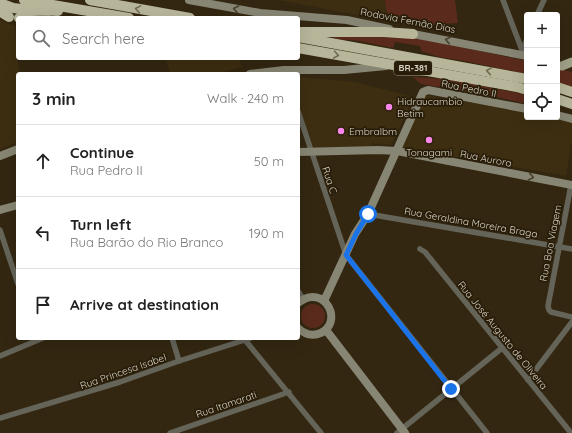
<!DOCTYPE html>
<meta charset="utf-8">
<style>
:root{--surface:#fff;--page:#f2f2f2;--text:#222;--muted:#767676;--line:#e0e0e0}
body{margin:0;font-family:Quicksand,sans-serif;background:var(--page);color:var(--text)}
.controls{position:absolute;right:12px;top:12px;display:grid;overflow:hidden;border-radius:4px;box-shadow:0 4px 16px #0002}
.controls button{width:36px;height:36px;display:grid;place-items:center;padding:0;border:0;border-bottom:1px solid var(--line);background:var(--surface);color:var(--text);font:20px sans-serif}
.stop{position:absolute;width:12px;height:12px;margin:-9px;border:3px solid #1a73e8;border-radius:50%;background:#fff}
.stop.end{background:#1a73e8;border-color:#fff;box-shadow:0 1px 4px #0008}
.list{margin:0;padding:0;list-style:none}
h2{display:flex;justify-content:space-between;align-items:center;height:52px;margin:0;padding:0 16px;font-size:17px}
h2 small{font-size:13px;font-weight:400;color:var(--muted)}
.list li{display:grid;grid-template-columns:26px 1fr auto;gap:12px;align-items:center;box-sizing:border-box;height:72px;padding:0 16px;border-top:1px solid var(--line)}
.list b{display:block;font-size:15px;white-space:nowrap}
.list p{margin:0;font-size:13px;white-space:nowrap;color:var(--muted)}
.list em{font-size:13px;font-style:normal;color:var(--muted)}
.icon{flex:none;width:22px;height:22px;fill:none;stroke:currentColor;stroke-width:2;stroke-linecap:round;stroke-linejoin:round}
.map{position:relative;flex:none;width:572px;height:433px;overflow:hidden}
.search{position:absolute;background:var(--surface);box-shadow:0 4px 16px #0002;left:16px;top:16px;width:284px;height:44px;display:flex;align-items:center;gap:10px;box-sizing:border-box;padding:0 14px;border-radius:4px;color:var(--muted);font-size:15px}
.panel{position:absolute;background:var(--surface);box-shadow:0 4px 16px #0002;left:16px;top:72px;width:284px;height:268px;border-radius:4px}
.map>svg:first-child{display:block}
.built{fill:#3d2e11}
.green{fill:#5a2b1c}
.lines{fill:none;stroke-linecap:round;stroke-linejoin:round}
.street{stroke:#656459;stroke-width:5.5}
.secondary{stroke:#878573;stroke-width:8}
.primary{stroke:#a09f88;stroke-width:9}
.highway{stroke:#b8b69a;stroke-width:10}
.oneway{stroke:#706a51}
.oneway2{stroke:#49412d}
.route{stroke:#1a73e8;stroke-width:5}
.poi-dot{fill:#fa87e7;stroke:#281d08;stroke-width:1.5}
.labels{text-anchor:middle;stroke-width:3.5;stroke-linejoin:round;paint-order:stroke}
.shield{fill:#281d08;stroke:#a49c8c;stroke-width:1}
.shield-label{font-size:9px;font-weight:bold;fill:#d9d2c5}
.street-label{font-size:10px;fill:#d9d2c5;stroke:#281d08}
.poi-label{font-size:10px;fill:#d9d2c5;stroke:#281d08;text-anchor:start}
</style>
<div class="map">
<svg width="572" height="433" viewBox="0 0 572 433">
<rect width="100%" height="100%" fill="#332711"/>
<g class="built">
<path d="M 279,0 L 385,0 L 387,14 L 383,20 Z"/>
<path d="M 0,20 L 15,26 L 19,74 L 18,142 L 0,149 Z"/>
<path d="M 165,58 L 239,58 L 242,67 L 213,74 L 171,74 Z"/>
<path d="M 298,77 L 355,82 L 410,96 L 410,106 L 391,145 L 371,143 L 372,148 L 313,148 L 298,102 Z"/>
<path d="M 425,95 L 527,111 L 527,117 L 567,117 L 572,123 L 572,140 L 566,176 L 398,147 Z"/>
</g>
<g class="green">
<path d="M 385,0 L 455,0 L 458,23 L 430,25 L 387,14 Z"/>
<path d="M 374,35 L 416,38 L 527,61 L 527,74 L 464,61 L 439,57 L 421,51 L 420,46 L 395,42 L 393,48 L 359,41 L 338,39 L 328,36 Z"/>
<path d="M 557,68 L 572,72 L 572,87 L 557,83 Z"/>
<path d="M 413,77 L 444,79 L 518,93 L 527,96 L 527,104 L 494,96 L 421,84 Z"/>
<circle cx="313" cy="316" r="12"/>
</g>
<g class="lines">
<g class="street">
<path d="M 503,0 L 522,50"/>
<path d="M 537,15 L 544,0"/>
<path d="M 522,52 L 527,39"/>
<path d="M 298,111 L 346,255 L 487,433"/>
<path d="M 571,185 L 548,306 L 549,310 L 551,312 L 572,317"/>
<path d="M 368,214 L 572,249"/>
<path d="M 0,230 L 18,284"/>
<path d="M 420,249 L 425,252 L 571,433"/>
<path d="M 298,291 L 303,299"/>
<path d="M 172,338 L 179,361"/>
<path d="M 245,340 L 321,433"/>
<path d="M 0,356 L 43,338"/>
<path d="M 528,380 L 572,322"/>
<path d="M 0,418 L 120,382 L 179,361 L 251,338"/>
<path d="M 170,433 L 289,392"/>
<path d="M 397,433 L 502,348"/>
</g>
<g class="secondary">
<path d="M 189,0 L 260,13 L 347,20 L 389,29"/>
<path d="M 22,18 L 47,18"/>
<path d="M 408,33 L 527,56"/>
<path d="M 250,74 L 284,70 L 344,70 L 386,66"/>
<path d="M 557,115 L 572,119"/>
<path d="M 298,152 L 378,150 L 397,151 L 572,185"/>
<path d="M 0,156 L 18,149"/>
<path d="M 0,210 L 18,205"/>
<path d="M 324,301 L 355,234 L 368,214 L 423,92 L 428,90 L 527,109"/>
<path d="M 298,303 C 325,281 346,325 318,334 C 310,336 304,334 298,328"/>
<path d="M 326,330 L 405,433"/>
</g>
<path class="primary" d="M 562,66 L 572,62"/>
<g class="highway">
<path d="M 24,0 L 129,18"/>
<path d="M 90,0 L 190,18"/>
<path d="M 0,3 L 13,8 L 30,10"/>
<path d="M 0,10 L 1,12 L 9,17"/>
<path d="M 19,18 C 30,7 43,11 58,11"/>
<path d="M 298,32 L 384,32 L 413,34"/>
<path d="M 298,37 L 527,79"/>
<path d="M 298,48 L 517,87 L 527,90"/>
<path d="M 557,87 L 572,92"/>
<path d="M 557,99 L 572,104"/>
</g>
</g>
<defs><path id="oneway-chevron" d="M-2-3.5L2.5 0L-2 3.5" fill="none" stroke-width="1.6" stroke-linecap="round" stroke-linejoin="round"/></defs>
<g class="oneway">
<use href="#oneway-chevron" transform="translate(138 9) rotate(-170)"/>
<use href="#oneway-chevron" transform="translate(336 55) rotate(10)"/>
<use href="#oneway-chevron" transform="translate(489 71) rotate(-170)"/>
</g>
<g class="oneway2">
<use href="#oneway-chevron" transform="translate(236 9) rotate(-169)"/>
<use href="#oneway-chevron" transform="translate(448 40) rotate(-169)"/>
<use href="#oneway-chevron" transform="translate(531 177) rotate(11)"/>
</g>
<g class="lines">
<path class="route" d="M 368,214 L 356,234 L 346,255 L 451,389"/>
</g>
<g class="poi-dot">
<circle cx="389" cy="107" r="4"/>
<circle cx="341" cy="131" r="4"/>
<circle cx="429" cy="140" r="4"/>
</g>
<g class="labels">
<rect class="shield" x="394" y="61" width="38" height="14" rx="3"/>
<g class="shield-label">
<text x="413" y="71">BR-381</text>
</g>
<g class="street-label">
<text transform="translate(408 20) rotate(11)" y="4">Rodovia Fernão Dias</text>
<text transform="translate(469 88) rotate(11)" y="4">Rua Pedro II</text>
<text transform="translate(486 158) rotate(11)" y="4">Rua Aurora</text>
<text transform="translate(330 180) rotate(72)" y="4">Rua C</text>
<text transform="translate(471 222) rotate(10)" y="4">Rua Geraldina Moreira Braga</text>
<text transform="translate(550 243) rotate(-79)" y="4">Rua Boa Viagem</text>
<text transform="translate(503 335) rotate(51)" y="4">Rua José Augusto de Oliveira</text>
<text transform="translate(123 371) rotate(-19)" y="4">Rua Princesa Isabel</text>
<text transform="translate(226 404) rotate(-19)" y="4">Rua Itamarati</text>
</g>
<g class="poi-label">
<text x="397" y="105">Hidraucambio<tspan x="397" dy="12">Betim</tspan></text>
<text x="349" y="135">Embralbm</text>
<text x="429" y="156" text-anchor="middle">Tonagami</text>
</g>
</g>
</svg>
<div class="controls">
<button>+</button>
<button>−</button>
<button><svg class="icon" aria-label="locate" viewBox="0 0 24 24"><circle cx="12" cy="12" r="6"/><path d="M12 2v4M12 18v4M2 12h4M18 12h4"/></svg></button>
</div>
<div class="stop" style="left:368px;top:214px"></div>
<div class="stop end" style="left:451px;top:389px"></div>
<div class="search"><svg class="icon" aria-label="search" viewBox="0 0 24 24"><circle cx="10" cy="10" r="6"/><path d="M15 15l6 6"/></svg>Search here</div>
<section class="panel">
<h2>3 min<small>Walk · 240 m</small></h2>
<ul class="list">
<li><svg class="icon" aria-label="ahead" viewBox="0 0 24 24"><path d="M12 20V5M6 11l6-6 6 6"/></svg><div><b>Continue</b><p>Rua Pedro II</p></div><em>50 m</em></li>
<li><svg class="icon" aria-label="left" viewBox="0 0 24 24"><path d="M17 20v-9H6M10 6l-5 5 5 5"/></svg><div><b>Turn left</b><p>Rua Barão do Rio Branco</p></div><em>190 m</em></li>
<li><svg class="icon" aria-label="arrive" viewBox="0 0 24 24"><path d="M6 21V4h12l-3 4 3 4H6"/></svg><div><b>Arrive at destination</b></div></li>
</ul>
</section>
</div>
